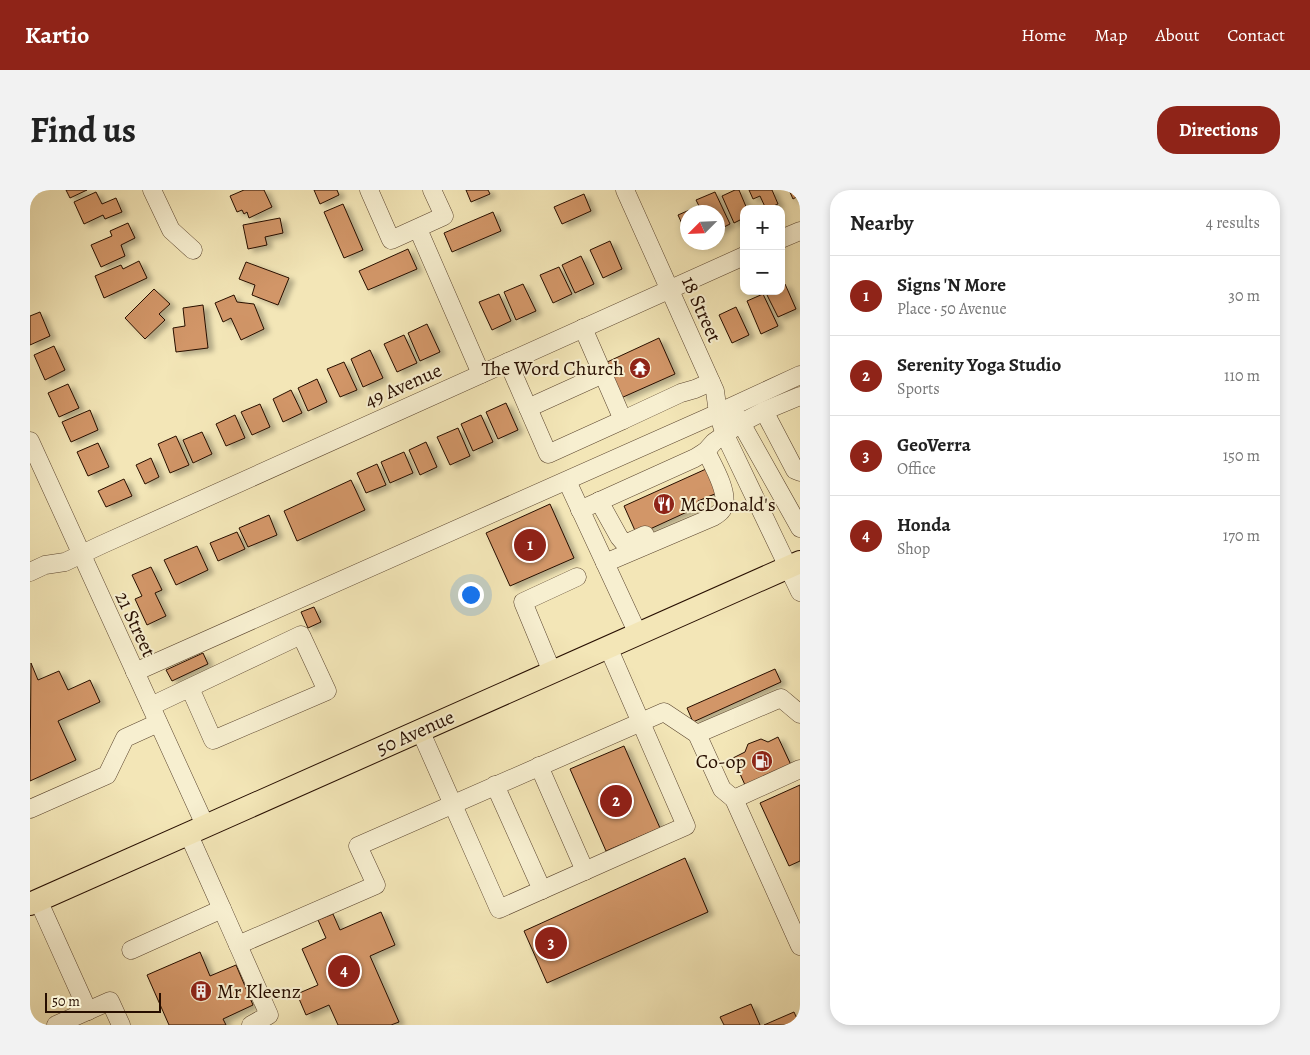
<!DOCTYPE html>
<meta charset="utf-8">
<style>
:root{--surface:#fff;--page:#f2f2f2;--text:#222;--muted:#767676;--line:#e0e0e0;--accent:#8f2418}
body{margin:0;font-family:Alegreya,serif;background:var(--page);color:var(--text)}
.controls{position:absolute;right:15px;top:15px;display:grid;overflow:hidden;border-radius:10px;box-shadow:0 2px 8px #0003}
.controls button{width:45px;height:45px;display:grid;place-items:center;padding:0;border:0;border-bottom:1px solid var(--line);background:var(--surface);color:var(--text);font:25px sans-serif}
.compass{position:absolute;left:650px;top:15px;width:45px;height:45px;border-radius:50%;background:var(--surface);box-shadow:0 2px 8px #0003;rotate:246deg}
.scale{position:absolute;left:15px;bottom:12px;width:116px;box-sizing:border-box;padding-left:5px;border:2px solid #270e00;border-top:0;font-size:14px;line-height:18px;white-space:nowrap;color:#270e00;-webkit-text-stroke:4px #f7efd0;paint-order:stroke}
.you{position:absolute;left:440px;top:404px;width:18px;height:18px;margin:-12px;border:4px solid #fff;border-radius:50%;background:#1a73e8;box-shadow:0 0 0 8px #1a73e833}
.badge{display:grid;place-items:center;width:32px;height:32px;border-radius:50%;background:var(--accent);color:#fff;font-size:16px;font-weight:700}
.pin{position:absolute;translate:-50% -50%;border:2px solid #fff;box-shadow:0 1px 5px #0006}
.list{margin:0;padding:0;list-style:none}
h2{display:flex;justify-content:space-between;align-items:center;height:65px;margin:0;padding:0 20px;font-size:21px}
h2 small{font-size:16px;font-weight:400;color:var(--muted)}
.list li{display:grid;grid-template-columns:32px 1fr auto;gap:15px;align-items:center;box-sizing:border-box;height:80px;padding:0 20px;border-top:1px solid var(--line)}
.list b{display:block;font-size:19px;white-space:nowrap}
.list p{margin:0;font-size:16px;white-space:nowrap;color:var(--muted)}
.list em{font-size:16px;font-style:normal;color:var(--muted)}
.map{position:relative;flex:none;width:770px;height:835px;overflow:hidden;border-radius:20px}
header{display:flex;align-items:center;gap:30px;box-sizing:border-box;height:70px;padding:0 25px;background:var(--accent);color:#fff}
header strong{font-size:24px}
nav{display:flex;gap:28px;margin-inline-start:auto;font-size:18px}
.intro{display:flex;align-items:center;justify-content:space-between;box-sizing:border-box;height:120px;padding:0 30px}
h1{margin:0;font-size:35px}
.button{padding:12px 22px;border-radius:20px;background:var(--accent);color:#fff;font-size:18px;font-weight:700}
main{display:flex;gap:30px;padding:0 30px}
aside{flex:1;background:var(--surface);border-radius:20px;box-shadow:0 2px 8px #0003}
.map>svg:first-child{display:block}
.building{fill:#d29668;stroke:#270e00;filter:url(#shadow)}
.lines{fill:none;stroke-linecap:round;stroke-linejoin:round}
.minor-casing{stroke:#5a442e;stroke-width:19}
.major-casing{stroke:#270e00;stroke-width:24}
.minor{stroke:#f7efd0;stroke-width:18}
.major{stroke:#f3e6b7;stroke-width:22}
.labels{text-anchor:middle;stroke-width:4;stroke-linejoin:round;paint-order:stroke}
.street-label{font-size:20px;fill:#270e00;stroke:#f7efd0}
.poi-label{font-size:20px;fill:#270e00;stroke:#f7efd0;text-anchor:end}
</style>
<header>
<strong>Kartio</strong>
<nav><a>Home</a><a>Map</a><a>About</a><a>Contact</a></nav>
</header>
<div class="intro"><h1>Find us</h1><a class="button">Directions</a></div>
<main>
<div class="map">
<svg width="770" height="835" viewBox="0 0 770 835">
<defs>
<filter id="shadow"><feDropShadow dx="5.5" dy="3" stdDeviation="2.5" flood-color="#0004"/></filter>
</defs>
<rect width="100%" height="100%" fill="#f3e6b7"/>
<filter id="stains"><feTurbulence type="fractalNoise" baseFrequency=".004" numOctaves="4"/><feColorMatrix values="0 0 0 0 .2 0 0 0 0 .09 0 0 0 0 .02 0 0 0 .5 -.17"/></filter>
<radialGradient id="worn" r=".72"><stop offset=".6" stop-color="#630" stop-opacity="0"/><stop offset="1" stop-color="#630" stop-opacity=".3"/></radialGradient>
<g class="building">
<path d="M 36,0 L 57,0 L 40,8 Z"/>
<path d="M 214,0 L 234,0 L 242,17 L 219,28 L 217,22 L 214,24 L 212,20 L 207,22 L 200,6 Z"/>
<path d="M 284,0 L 307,0 L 309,5 L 290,14 Z"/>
<path d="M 436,0 L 458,0 L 460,4 L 441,12 Z"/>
<path d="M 705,0 L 709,0 L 717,19 L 714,19 L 714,28 L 704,33 L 692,6 Z"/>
<path d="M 719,0 L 742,0 L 748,14 L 736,19 L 730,6 L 723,9 Z"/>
<path d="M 759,0 L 770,0 L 770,5 L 763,9 Z"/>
<path d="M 66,2 L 72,14 L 86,8 L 92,22 L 75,29 L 73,25 L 54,34 L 44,12 Z"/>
<path d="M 685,2 L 700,34 L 688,40 L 688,22 L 672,22 L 666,10 Z"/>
<path d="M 554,4 L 561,21 L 532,34 L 524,17 Z"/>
<path d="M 313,14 L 333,60 L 314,68 L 294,22 Z"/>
<path d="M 664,18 L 666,22 L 658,22 L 658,47 L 648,25 Z"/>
<path d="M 463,22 L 471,41 L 422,62 L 414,43 Z"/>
<path d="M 250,28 L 253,43 L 235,47 L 237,55 L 218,59 L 213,35 Z"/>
<path d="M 98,33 L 105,48 L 91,55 L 95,66 L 71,77 L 61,55 L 82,46 L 80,41 Z"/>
<path d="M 580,51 L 592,79 L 573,88 L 560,60 Z"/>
<path d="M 378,59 L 387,79 L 338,100 L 329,81 Z"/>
<path d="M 551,66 L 564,94 L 545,103 L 532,75 Z"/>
<path d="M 109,71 L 117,88 L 74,108 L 65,86 L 91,75 L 93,79 Z"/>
<path d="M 216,72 L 259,88 L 248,115 L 222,105 L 225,95 L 209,89 Z"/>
<path d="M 529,77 L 542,104 L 523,113 L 510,85 Z"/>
<path d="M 493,94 L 506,121 L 486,130 L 474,102 Z"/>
<path d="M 755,94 L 766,119 L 748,127 L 736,103 L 739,101 L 751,101 L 751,96 Z"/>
<path d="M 124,99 L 140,114 L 129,124 L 135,130 L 115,149 L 95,128 Z"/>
<path d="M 469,104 L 481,131 L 462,140 L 449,112 Z"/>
<path d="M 733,104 L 748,136 L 731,144 L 717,111 Z"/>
<path d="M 204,105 L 207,112 L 224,114 L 234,139 L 211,150 L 201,128 L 193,132 L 185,113 Z"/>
<path d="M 173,115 L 178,158 L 146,162 L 143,138 L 155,136 L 153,118 Z"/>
<path d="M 706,117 L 719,145 L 702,153 L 689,125 Z"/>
<path d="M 10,122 L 20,146 L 0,155 L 0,126 Z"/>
<path d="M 397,134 L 410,162 L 390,171 L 378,143 Z"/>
<path d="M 374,145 L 387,173 L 367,182 L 354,154 Z"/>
<path d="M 629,148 L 645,184 L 591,208 L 575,173 Z"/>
<path d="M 24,156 L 35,180 L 15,190 L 4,165 Z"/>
<path d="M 340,160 L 353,188 L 333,197 L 321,169 Z"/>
<path d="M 314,172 L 327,200 L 310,207 L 297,179 Z"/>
<path d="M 287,189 L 297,212 L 278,221 L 268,198 Z"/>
<path d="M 38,194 L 49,218 L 29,227 L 18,203 Z"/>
<path d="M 261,200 L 272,223 L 253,232 L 243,209 Z"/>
<path d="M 476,213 L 488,240 L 468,249 L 456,222 Z"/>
<path d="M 230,214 L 240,237 L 222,245 L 211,222 Z"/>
<path d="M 60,220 L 68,240 L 41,252 L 32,232 Z"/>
<path d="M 205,225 L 215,248 L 196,256 L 186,234 Z"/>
<path d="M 451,225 L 463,252 L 443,261 L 431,234 Z"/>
<path d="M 428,238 L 440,266 L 420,275 L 407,247 Z"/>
<path d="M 172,242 L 182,264 L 163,273 L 153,250 Z"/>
<path d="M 146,246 L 159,275 L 140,283 L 128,254 Z"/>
<path d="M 396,252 L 407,277 L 390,285 L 379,260 Z"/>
<path d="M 68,253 L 79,277 L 58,286 L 47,262 Z"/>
<path d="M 374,262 L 383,283 L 360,293 L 351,272 Z"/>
<path d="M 121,268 L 129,287 L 115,294 L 106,275 Z"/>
<path d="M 347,274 L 356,295 L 336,303 L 327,283 Z"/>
<path d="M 676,279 L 687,303 L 668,311 L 670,316 L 607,345 L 594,316 Z"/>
<path d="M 94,289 L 102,306 L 76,317 L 68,301 Z"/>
<path d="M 321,290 L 335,320 L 267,351 L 254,321 Z"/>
<path d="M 520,314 L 544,368 L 480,396 L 456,343 Z"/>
<path d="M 239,325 L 247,345 L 218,357 L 209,338 Z"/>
<path d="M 207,342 L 215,359 L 188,371 L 180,353 Z"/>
<path d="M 167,356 L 178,380 L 146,395 L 134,370 Z"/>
<path d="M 121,377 L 132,400 L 125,403 L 136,426 L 117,435 L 105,409 L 112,406 L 102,385 Z"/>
<path d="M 284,417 L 291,432 L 278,438 L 271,422 Z"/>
<path d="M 173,463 L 178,474 L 142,491 L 136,480 Z"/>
<path d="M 1,473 L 8,490 L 29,481 L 38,500 L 60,490 L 70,512 L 28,531 L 46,570 L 0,591 Z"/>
<path d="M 745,479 L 751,492 L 663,532 L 657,518 Z"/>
<path d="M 748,547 L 761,575 L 715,595 L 703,568 L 715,562 L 718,554 L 731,549 L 738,552 Z"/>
<path d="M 594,556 L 630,638 L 576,661 L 540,579 Z"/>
<path d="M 770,595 L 770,671 L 759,676 L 730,613 Z"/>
<path d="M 655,668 L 678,722 L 517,793 L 494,741 Z"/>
<path d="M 351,722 L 365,755 L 340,766 L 369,832 L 361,835 L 308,835 L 299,815 L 276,825 L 267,804 L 288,795 L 272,759 L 296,748 L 288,730 L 303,724 L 310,740 Z"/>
<path d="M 170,762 L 180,786 L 206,775 L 223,815 L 193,829 L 196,835 L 139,835 L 117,785 Z"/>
<path d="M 721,814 L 730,835 L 694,835 L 690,827 Z"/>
<path d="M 764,822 L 770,835 L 734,835 Z"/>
</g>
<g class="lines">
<g class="minor-casing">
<g id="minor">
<path d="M 122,0 L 141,40 L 163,60"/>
<path d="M 339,0 L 361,50 L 414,26 L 402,0"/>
<path d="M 595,0 L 685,201 L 688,223 L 695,245 L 770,402"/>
<path d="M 388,39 L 451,184"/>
<path d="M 751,49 L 770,41"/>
<path d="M 553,138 L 593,230 L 651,203 L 665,199 L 681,192"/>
<path d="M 478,172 L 518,264 L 593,230"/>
<path d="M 498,218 L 573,184"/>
<path d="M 734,221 L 765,280 L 770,282"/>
<path d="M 705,224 L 711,233 L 770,338"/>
<path d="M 0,251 L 175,635"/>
<path d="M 537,291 L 608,444"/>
<path d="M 569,311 L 589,347 L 595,354 L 615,345"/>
<path d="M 550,320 L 665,268 L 676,261 L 684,252 L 711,233 L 734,221 L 770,206"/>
<path d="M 575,373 L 683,327 C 688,324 693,321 694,315 C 698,300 682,274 676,261"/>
<path d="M 0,382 L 15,375 L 35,372 L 71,355 L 714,66"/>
<path d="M 105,482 L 677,228 L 770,185"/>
<path d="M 522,482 L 493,412 L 547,387"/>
<path d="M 121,516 L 271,445 L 297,501 L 183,550 L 160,498"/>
<path d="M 390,540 L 469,719 L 640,643 L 656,636 L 578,457"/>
<path d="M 667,544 L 751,508 L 770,524"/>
<path d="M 509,576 L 555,681"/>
<path d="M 465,595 L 512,700"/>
<path d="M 704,609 L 770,579"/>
<path d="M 0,619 L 77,585 L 95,548 L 128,533"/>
<path d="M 8,710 L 58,821"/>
<path d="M 192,719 L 239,825 L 221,835"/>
<path d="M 208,755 L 346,695 L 328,656 L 634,522 L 667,544 L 692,599 L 704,609 L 770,756"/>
<path d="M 101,760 L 192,719 L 158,643"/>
<path d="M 26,835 L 80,811 L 91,835"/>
</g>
</g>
<g class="major-casing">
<path id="major" d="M 0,714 L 770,372"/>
</g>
<use href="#minor" class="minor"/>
<use href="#major" class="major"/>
</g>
<defs>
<g id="temple-disc" transform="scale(1.125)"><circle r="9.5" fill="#8f2418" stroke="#f7efd0"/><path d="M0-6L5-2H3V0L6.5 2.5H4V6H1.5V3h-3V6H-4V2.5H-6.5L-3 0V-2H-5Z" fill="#fff"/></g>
<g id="restaurant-disc" transform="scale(1.125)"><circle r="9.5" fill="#8f2418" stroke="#f7efd0"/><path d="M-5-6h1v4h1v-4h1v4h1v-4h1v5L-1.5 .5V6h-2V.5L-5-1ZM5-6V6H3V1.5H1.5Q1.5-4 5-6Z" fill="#fff"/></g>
<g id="fuel-disc" transform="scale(1.125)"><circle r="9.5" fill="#8f2418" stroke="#f7efd0"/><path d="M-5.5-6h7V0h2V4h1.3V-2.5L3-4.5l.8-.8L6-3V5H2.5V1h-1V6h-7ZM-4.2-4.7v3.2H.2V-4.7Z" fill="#fff"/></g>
<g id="building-disc" transform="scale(1.125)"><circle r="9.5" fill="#8f2418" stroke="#f7efd0"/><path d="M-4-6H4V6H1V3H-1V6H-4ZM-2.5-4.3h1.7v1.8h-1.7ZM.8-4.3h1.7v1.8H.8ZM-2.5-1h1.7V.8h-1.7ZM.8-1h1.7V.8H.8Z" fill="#fff"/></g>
</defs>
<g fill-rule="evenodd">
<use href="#temple-disc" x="610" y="178"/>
<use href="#restaurant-disc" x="634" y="314"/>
<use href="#fuel-disc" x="732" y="571"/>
<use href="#building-disc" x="171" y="801"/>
</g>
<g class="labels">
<g class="street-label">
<text transform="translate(672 119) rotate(66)" y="7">18 Street</text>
<text transform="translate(373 195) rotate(-24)" y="7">49 Avenue</text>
<text transform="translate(106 434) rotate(65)" y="7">21 Street</text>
<text transform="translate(385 542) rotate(-24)" y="7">50 Avenue</text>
</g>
<g class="poi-label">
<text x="594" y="185">The Word Church</text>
<text x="650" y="321" text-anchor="start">McDonald's</text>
<text x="716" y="578">Co-op</text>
<text x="187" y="808" text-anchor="start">Mr Kleenz</text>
</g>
</g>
<rect width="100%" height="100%" filter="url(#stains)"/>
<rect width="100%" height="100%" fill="url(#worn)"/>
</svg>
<div class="controls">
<button>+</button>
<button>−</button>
</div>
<svg class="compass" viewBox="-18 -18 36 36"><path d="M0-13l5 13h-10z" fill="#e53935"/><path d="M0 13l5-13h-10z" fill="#767676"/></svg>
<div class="scale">50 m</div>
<div class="you"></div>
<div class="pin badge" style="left:500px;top:355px">1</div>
<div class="pin badge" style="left:586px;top:611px">2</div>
<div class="pin badge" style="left:521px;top:753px">3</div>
<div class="pin badge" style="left:314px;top:781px">4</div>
</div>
<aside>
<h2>Nearby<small>4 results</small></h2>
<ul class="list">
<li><span class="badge">1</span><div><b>Signs 'N More</b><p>Place · 50 Avenue</p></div><em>30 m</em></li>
<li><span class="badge">2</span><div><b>Serenity Yoga Studio</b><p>Sports</p></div><em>110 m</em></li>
<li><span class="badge">3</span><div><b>GeoVerra</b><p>Office</p></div><em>150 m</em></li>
<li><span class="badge">4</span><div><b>Honda</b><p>Shop</p></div><em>170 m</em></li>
</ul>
</aside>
</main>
